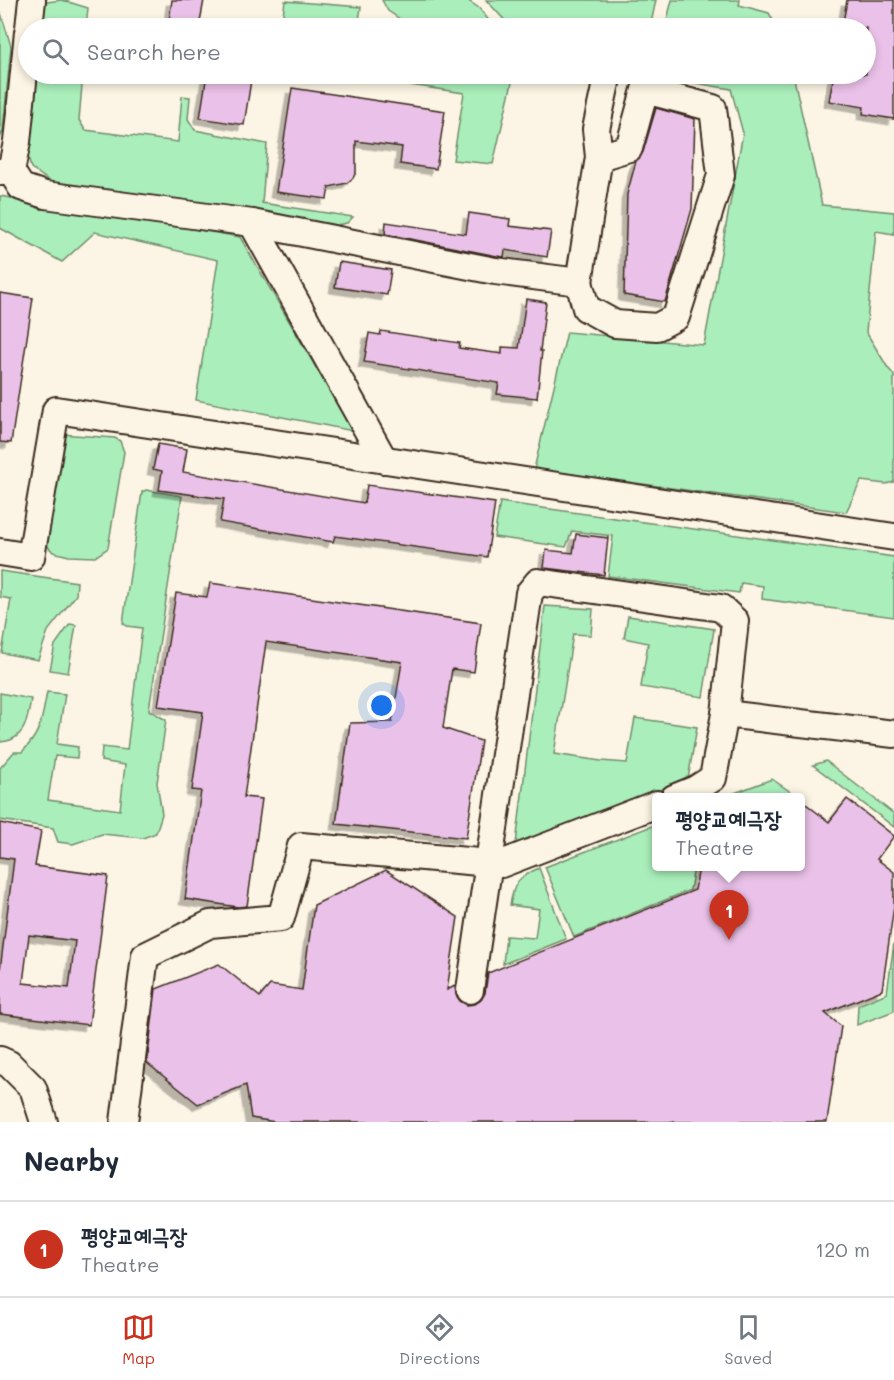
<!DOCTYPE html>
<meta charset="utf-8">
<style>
:root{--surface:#fff;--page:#f6f6f7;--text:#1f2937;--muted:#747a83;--line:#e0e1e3;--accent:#c8321e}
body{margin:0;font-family:Mali,"Poor Story",sans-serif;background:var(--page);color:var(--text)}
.you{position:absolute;left:382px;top:706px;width:21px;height:21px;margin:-15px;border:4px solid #fff;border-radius:50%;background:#1a73e8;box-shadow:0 0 0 9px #1a73e833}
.badge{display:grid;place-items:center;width:39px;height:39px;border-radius:50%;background:var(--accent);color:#fff;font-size:20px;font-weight:700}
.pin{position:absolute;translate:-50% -50px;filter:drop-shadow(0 2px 3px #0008)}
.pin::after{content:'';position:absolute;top:32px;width:21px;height:18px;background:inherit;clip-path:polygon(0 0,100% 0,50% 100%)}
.popup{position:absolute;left:652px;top:793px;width:153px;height:78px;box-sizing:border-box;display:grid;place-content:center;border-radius:6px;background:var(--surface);filter:drop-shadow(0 2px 4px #0005);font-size:20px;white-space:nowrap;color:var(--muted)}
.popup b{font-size:22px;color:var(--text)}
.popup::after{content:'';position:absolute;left:50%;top:100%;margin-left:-12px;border:12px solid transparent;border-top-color:var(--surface)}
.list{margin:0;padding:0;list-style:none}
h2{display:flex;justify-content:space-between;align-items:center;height:78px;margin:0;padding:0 24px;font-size:26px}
h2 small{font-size:20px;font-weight:400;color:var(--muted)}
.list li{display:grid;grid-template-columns:39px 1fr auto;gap:18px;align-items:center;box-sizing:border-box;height:96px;padding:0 24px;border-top:2px solid var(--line)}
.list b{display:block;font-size:22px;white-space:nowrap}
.list p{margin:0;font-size:20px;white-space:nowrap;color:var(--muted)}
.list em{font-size:20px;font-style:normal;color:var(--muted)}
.icon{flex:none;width:33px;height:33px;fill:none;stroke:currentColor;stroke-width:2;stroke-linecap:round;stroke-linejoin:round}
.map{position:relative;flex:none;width:894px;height:1122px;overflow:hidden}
.search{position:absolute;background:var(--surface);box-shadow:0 3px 9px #0003;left:18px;right:18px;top:18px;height:66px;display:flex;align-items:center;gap:15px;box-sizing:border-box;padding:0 21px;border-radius:33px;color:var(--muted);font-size:22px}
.sheet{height:174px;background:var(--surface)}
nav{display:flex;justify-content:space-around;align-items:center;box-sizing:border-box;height:84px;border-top:2px solid var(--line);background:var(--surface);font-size:16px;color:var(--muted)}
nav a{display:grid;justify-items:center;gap:3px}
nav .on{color:var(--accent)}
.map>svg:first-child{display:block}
.green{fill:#aaefbb;stroke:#728c6c;stroke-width:1.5}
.building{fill:#eac1e8;stroke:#3b2a1e;stroke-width:1.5;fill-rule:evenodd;filter:url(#shadow)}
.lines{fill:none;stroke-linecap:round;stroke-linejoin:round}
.minor-casing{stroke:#3b2a1e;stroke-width:30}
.minor{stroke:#fcf5e5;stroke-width:26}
</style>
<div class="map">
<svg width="894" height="1122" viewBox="0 0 894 1122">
<defs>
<filter id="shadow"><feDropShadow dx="-5.5" dy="5.5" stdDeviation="0" flood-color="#0004"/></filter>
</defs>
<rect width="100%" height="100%" fill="#fcf5e5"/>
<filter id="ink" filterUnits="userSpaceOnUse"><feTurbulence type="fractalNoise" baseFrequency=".0167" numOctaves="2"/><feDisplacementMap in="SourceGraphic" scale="12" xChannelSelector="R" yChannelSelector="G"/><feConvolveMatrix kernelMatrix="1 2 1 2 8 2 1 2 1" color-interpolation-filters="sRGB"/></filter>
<g filter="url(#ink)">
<g class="green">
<path d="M 62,0 L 88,8 L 86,28 L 37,28 L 38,16 L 47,2 Z"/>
<path d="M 382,0 L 467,0 L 479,8 L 495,28 L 398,28 L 400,19 L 388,11 Z"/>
<path d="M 486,0 L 656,0 L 650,28 L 512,28 Z"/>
<path d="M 672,0 L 740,0 L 739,5 L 769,13 L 777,28 L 665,28 Z"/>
<path d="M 285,1 L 361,7 L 358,28 L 281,28 Z"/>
<path d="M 0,10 L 11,46 L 3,131 L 0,138 Z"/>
<path d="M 33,74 L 83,74 L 79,120 L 85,130 L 178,142 L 182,96 L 190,97 L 188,119 L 195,130 L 267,144 L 262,203 L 353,217 L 347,223 L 336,225 L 55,185 L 31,168 L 25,146 Z"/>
<path d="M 391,74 L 514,74 L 493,164 L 453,160 L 464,93 L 389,82 Z"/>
<path d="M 654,74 L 793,74 L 822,205 L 894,212 L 894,234 L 876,231 L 866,332 L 888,368 L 894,375 L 894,482 L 886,484 L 861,481 L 846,512 L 534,469 L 567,332 L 704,345 L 743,133 L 731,89 L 653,76 Z"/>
<path d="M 0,196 L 240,237 L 353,431 L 196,400 L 218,260 L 95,232 L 62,262 L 0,228 Z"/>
<path d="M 60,434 L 115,438 L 120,441 L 124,452 L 108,548 L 95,557 L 69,556 L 53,552 L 44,542 Z"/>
<path d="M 146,490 L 182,496 L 149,710 L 166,720 L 157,783 L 162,814 L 156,833 L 143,838 L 102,834 L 73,844 L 58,842 L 53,828 L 0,820 L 0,768 L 14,752 L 22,752 C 42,732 42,718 47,692 L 65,694 L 57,744 L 78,747 L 77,758 L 55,756 L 48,800 L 120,810 L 125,765 L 101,761 L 102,747 L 127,750 L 142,628 L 127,626 L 123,623 L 142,492 Z"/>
<path d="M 500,502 L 894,557 L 894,617 L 762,599 L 763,586 L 741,583 L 739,593 L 608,576 L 613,536 L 572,531 L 566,547 L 494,537 Z"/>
<path d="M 0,571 L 77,582 L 76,595 L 48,631 L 38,660 L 2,653 L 11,599 L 0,597 Z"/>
<path d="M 545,606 L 593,609 L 591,635 L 573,634 L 554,754 L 601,761 L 627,763 L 635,718 L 697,727 L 688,779 L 529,845 L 516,844 Z"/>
<path d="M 628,616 L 714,629 L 703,697 L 641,687 L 648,643 L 624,638 Z"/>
<path d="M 70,624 L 76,625 L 68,673 L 50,670 L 55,645 Z"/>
<path d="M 0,693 L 31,699 C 28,719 25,741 0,742 Z"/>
<path d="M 826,761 L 894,814 L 894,827 L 813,765 Z"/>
<path d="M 772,779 L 798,797 L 724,797 Z"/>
<path d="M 657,824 L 657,866 L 694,867 L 690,890 L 574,937 L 545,867 Z"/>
<path d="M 539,868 L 566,939 L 503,964 L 506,936 L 535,938 L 539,909 L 510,905 C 514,882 517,878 539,868 Z"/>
<path d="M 894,943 L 894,1011 L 857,1025 L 858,1005 L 887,993 Z"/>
</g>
<g class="building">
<path d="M 172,0 L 204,0 L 199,28 L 168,28 Z"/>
<path d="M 847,0 L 894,0 L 894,119 L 863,114 L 864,107 L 829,101 L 834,74 L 866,74 L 866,28 L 842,28 Z"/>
<path d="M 207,74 L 252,74 L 244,125 L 200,118 Z"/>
<path d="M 292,88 L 445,111 L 436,169 L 400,164 L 402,147 L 356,141 L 356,172 L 353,178 L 347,183 L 329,187 L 327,199 L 276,192 Z"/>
<path d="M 656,108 L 695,119 L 692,209 L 665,302 L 624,295 L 627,194 L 636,161 L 643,152 Z"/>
<path d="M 469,213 L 510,219 L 509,226 L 551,231 L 547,257 L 505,250 L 504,257 L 497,256 L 385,234 L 386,222 L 466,234 Z"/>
<path d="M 339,262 L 391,270 L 387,295 L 335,287 Z"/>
<path d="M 0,293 L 33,298 L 11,443 L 0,442 Z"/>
<path d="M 526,299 L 546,302 L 540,351 L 542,351 L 537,398 L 497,394 L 499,383 L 364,362 L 369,333 L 380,335 L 381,331 L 460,343 L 459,348 L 502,354 L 502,347 L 519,348 Z"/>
<path d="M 158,444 L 187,449 L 183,472 L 364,503 L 367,485 L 495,503 L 487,557 L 335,536 L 333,542 L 220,522 L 224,499 L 159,490 L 162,471 L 153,469 Z"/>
<path d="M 576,534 L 608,538 L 604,575 L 544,568 L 546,550 L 573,553 Z"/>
<path d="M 210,583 L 481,623 L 474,672 L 452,669 L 443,728 L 481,741 L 466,838 L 336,824 L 350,723 L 392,722 L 402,662 L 266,642 L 244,797 L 262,799 L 247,906 L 238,907 L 185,899 L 201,791 L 192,790 L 203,712 L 158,706 L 176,593 L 207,597 Z"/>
<path d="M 847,799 L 894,836 L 877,859 L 894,872 L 894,906 L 882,990 L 825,1013 L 841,1026 L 827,1122 L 275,1122 L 251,1118 L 246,1085 L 198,1104 L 147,1063 L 156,989 L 219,964 L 260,997 L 270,985 L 302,990 L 314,905 L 386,870 L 458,917 L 447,990 L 455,986 L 456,995 L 460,1001 L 467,1005 L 475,1004 L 481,1000 L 485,993 L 488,973 L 695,890 L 699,867 L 801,867 L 801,800 L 829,822 Z"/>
<path d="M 0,823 L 41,831 L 35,866 L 108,876 L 89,1025 L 0,1014 L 0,970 L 14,859 L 0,857 ZM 29,935 L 75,941 L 69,988 L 23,983 Z"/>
</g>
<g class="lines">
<g class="minor-casing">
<g id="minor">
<path d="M 29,28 L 32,0"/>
<path d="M 11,171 L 17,142 L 28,32"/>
<path d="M 0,172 L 11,171 L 21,187 L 45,195 L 252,223 L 384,460"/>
<path d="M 252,223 L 495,271 L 579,282 L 599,157 L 596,129 L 606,83"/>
<path d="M 579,282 L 586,308 L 615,324 L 657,327 L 676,317 L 721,175 L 713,108 L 645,90 L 629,148 L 599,157"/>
<path d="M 0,552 L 31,557 L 56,410 L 894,537"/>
<path d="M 674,798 L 696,789 L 713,778 L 725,714 L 894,734"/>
<path d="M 470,990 L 529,593 L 538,582 L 721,608 L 735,621 L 725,714"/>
<path d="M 0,1060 L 9,1064 L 33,1088 L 44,1122"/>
<path d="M 124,1122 L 145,956 L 210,924 L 281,918 L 301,846 L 501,864 L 657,804"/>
</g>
</g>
<use href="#minor" class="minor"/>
</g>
</g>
</svg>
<div class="you"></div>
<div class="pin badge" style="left:729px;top:940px">1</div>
<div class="popup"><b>평양교예극장</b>Theatre</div>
<div class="search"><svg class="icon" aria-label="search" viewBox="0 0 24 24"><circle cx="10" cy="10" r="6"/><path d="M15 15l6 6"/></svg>Search here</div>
</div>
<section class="sheet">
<h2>Nearby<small></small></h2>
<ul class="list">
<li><span class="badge">1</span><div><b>평양교예극장</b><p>Theatre</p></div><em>120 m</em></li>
</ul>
</section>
<nav>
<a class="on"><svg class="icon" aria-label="map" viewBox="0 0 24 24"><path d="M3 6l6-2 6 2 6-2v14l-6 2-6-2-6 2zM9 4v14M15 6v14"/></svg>Map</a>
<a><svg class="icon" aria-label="directions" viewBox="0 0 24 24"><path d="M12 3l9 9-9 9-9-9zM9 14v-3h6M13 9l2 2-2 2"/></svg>Directions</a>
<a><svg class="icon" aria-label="saved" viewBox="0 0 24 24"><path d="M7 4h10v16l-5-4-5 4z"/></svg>Saved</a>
</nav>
